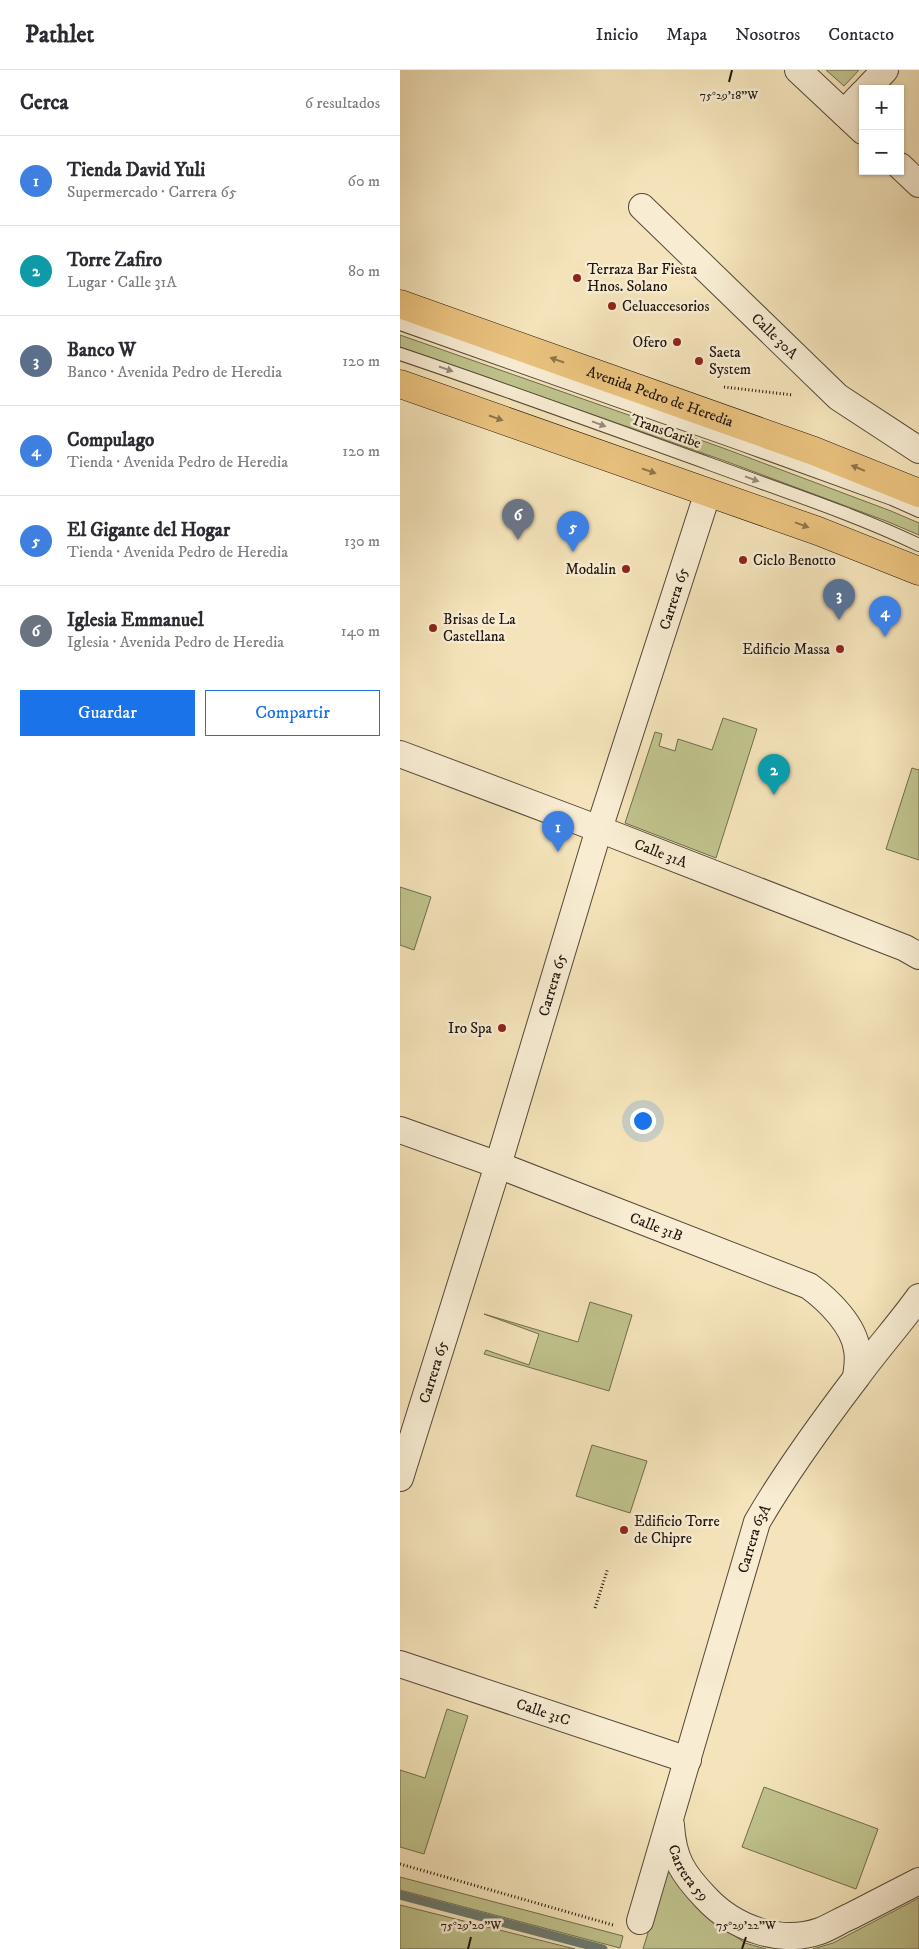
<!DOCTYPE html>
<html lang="es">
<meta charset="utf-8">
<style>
:root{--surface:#fff;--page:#f7f7f7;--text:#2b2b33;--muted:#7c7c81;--line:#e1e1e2;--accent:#1a73e8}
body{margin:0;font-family:"IM FELL DW Pica",serif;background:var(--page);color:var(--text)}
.controls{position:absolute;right:15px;top:15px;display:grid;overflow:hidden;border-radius:0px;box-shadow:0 1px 4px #0004}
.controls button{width:45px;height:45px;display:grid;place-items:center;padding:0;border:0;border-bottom:1px solid var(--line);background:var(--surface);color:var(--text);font:25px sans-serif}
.you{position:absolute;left:242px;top:1050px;width:18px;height:18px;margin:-12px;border:4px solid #fff;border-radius:50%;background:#1a73e8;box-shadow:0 0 0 8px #1a73e833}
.badge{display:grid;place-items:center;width:32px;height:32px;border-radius:50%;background:var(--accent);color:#fff;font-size:16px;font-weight:700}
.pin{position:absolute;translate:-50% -41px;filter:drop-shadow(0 1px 2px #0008)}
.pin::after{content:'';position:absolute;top:26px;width:18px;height:15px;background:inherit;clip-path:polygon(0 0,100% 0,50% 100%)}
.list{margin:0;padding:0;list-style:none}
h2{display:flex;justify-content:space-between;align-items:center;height:65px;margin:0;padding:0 20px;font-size:21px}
h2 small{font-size:16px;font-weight:400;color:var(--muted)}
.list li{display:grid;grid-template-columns:32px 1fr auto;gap:15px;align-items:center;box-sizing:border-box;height:90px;padding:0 20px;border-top:1px solid var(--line)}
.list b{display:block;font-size:19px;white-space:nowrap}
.list p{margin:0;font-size:16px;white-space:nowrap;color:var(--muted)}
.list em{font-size:16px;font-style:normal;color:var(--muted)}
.actions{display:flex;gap:10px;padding:15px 20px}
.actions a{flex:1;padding:11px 0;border:1px solid var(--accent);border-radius:0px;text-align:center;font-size:18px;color:var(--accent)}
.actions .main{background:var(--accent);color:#fff}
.map{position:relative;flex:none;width:519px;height:1879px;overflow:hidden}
header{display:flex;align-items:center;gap:30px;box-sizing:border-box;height:70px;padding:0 25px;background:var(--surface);border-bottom:1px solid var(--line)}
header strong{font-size:24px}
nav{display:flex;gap:28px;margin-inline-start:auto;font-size:18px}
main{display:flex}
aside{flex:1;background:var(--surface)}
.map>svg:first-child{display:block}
.green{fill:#c0c38d;stroke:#706c4d}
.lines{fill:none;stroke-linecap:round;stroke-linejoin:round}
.stream{stroke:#6a7a6f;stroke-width:9}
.service-casing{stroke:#544838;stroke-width:14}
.minor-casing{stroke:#544838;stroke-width:28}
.trunk-casing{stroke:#1f140d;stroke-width:29}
.path{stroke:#1f140d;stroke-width:3;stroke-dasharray:1 2.5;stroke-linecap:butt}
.service{stroke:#f8edd3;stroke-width:12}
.minor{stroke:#f8edd3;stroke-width:26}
.trunk{stroke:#eac27e;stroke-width:28}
.oneway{fill:#8f744b}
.oneway2{fill:#968b7a}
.ticks{fill:none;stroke:#1f140d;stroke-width:2}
.poi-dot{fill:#8f2418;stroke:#f8edd3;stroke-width:2}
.labels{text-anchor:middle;stroke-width:5;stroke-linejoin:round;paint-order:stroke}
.poi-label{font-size:15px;fill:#1f140d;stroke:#f8edd3;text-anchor:start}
.street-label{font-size:15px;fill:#1f140d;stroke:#f8edd3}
.ticks-label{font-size:12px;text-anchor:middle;fill:#1f140d;stroke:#f8edd3;stroke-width:5;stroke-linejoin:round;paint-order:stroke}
</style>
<header>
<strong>Pathlet</strong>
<nav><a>Inicio</a><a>Mapa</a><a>Nosotros</a><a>Contacto</a></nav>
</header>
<main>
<aside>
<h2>Cerca<small>6 resultados</small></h2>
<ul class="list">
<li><span class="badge" style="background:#3f7fe0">1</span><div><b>Tienda David Yuli</b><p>Supermercado · Carrera 65</p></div><em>60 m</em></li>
<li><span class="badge" style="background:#0f9aa8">2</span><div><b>Torre Zafiro</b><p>Lugar · Calle 31A</p></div><em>80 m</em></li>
<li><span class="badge" style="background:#5c6f8a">3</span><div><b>Banco W</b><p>Banco · Avenida Pedro de Heredia</p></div><em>120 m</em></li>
<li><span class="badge" style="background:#3f7fe0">4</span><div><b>Compulago</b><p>Tienda · Avenida Pedro de Heredia</p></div><em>120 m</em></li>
<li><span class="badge" style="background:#3f7fe0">5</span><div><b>El Gigante del Hogar</b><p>Tienda · Avenida Pedro de Heredia</p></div><em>130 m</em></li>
<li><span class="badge" style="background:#6b7280">6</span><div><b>Iglesia Emmanuel</b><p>Iglesia · Avenida Pedro de Heredia</p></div><em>140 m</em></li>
</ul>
<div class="actions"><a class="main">Guardar</a><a>Compartir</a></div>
</aside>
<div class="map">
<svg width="519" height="1879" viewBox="0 0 519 1879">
<rect width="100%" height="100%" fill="#f5e4bb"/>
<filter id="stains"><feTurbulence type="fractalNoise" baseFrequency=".004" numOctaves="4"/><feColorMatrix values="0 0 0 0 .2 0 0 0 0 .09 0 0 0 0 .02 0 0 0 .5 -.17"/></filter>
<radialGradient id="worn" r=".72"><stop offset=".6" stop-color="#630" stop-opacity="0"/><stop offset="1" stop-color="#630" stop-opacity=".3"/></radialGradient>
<g class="green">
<path d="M 426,0 L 459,0 L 444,16 Z"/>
<path d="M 0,265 L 323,378 L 491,441 L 519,453 L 519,465 L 486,451 L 325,391 L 0,277 Z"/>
<path d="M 323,648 L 357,659 L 316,788 L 225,753 L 255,662 L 262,664 L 259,676 L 275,681 L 278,669 L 312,680 Z"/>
<path d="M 512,698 L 519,700 L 519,790 L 486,779 Z"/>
<path d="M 0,817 L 31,827 L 14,880 L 0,875 Z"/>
<path d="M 190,1232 L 232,1245 L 209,1321 L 84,1284 L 86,1280 L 129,1295 L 139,1264 L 84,1244 L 178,1272 Z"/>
<path d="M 192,1375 L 247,1391 L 230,1443 L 176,1426 Z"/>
<path d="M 47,1639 L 68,1646 L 24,1784 L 0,1777 L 0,1700 L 25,1708 Z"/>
<path d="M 364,1717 L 478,1759 L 456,1819 L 342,1777 Z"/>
<path d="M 269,1794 L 308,1847 L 345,1873 L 366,1879 L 243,1879 Z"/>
<path d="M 0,1807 L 223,1866 L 220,1878 L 0,1820 Z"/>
<path d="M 519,1828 L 519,1879 L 413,1879 L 433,1873 Z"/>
<path d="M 0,1835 L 175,1879 L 0,1879 Z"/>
</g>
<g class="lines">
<path class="stream" d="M 0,1825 L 203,1879"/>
<g class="service-casing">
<g id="service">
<path d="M 0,254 L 340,374 L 492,429 L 519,441"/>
<path d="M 0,284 C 104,319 207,357 310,394 C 380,420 452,443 519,475"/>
</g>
</g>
<g class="minor-casing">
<g id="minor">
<path d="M 398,0 L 463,61"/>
<path d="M 467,19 L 485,0"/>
<path d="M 444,43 L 463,23"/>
<path d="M 500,96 L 519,114"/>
<path id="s1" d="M 242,137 L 438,327 L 519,380"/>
<path id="s2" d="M 0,684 L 199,759 L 505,878 L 519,886"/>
<path id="s3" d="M 0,1060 L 98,1095 L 409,1216 C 428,1230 454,1255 457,1280 C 459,1289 457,1299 456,1307"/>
<path id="s4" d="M 0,1408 L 98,1095 L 199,759 L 308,422"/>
<path id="s5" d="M 0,1594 L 288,1690"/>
<path id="s6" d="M 271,1755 C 273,1789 283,1804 306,1828 C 334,1858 380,1875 420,1861 C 431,1857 441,1850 451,1846 C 474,1834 496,1823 519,1811"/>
<path id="s7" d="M 240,1851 L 357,1452 C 386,1402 421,1354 456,1308 C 476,1280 499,1255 519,1227"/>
</g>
</g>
<g class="trunk-casing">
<g id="trunk">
<path id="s8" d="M 0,234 L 414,381 L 519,423"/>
<path d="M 0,314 L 418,461 L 519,501"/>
</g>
</g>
<g class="path">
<path d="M 324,317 L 393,325"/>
<path d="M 195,1538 L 208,1498"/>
<path d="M 0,1794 L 213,1855"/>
</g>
<use href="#service" class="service"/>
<use href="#minor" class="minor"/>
<use href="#trunk" class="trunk"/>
</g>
<defs><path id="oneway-solid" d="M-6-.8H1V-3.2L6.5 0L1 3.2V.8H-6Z" transform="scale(1.25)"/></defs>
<g class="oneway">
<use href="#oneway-solid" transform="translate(157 290) rotate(-161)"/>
<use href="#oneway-solid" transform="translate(96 348) rotate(19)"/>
<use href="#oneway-solid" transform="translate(458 398) rotate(-158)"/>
<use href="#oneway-solid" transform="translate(249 401) rotate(19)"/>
<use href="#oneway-solid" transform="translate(402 455) rotate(20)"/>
</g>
<g class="oneway2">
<use href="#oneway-solid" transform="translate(46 299) rotate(19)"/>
<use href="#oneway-solid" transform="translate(199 354) rotate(20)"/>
<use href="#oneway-solid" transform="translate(352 409) rotate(20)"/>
</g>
<path class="ticks" d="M 329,12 L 332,0M 68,1879 L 71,1867M 342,1879 L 346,1867"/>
<g class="poi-dot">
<circle cx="177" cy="208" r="5"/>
<circle cx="212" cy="236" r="5"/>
<circle cx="277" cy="272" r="5"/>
<circle cx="299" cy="291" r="5"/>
<circle cx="343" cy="490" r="5"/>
<circle cx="226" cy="499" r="5"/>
<circle cx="33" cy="558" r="5"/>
<circle cx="440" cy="579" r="5"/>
<circle cx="102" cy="958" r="5"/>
<circle cx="224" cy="1460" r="5"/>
</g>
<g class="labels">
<g class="poi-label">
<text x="187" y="204">Terraza Bar Fiesta<tspan x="187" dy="17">Hnos. Solano</tspan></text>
<text x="222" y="241">Celuaccesorios</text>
<text x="267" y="277" text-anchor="end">Ofero</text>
<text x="309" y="287">Saeta<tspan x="309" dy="17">System</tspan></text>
<text x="353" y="495">Ciclo Benotto</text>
<text x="216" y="504" text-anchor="end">Modalin</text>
<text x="43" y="554">Brisas de La<tspan x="43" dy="17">Castellana</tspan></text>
<text x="430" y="584" text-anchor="end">Edificio Massa</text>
<text x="92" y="963" text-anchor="end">Iro Spa</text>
<text x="234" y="1456">Edificio Torre<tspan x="234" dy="17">de Chipre</tspan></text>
</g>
<g class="street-label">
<text dy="5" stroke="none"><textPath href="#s1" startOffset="185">Calle 30A</textPath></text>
<text dy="5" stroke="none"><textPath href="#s8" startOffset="276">Avenida Pedro de Heredia</textPath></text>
<text transform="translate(266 361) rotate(20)" y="5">TransCaribe</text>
<text dy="5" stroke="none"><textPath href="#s4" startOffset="921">Carrera 65</textPath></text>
<text dy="5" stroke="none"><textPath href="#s2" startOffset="279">Calle 31A</textPath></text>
<text dy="5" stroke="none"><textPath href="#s4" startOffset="516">Carrera 65</textPath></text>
<text dy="5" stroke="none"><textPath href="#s3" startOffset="274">Calle 31B</textPath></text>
<text dy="5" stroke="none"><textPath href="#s4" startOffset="111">Carrera 65</textPath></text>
<text dy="5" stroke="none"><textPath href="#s7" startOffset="399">Carrera 63A</textPath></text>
<text dy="5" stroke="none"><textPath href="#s5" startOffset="151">Calle 31C</textPath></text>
<text dy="5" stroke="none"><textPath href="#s6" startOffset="52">Carrera 59</textPath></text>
</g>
</g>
<g class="ticks-label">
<text x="329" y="29">75°29'18"W</text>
<text x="71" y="1859">75°29'20"W</text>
<text x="346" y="1859">75°29'22"W</text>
</g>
<rect width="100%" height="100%" filter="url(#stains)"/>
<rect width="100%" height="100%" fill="url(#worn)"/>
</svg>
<div class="controls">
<button>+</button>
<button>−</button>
</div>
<div class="you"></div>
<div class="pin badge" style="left:158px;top:782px;background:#3f7fe0">1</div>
<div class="pin badge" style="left:374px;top:725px;background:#0f9aa8">2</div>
<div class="pin badge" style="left:439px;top:550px;background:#5c6f8a">3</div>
<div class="pin badge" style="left:485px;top:567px;background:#3f7fe0">4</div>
<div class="pin badge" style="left:173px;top:482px;background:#3f7fe0">5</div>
<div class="pin badge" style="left:118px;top:470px;background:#6b7280">6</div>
</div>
</main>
